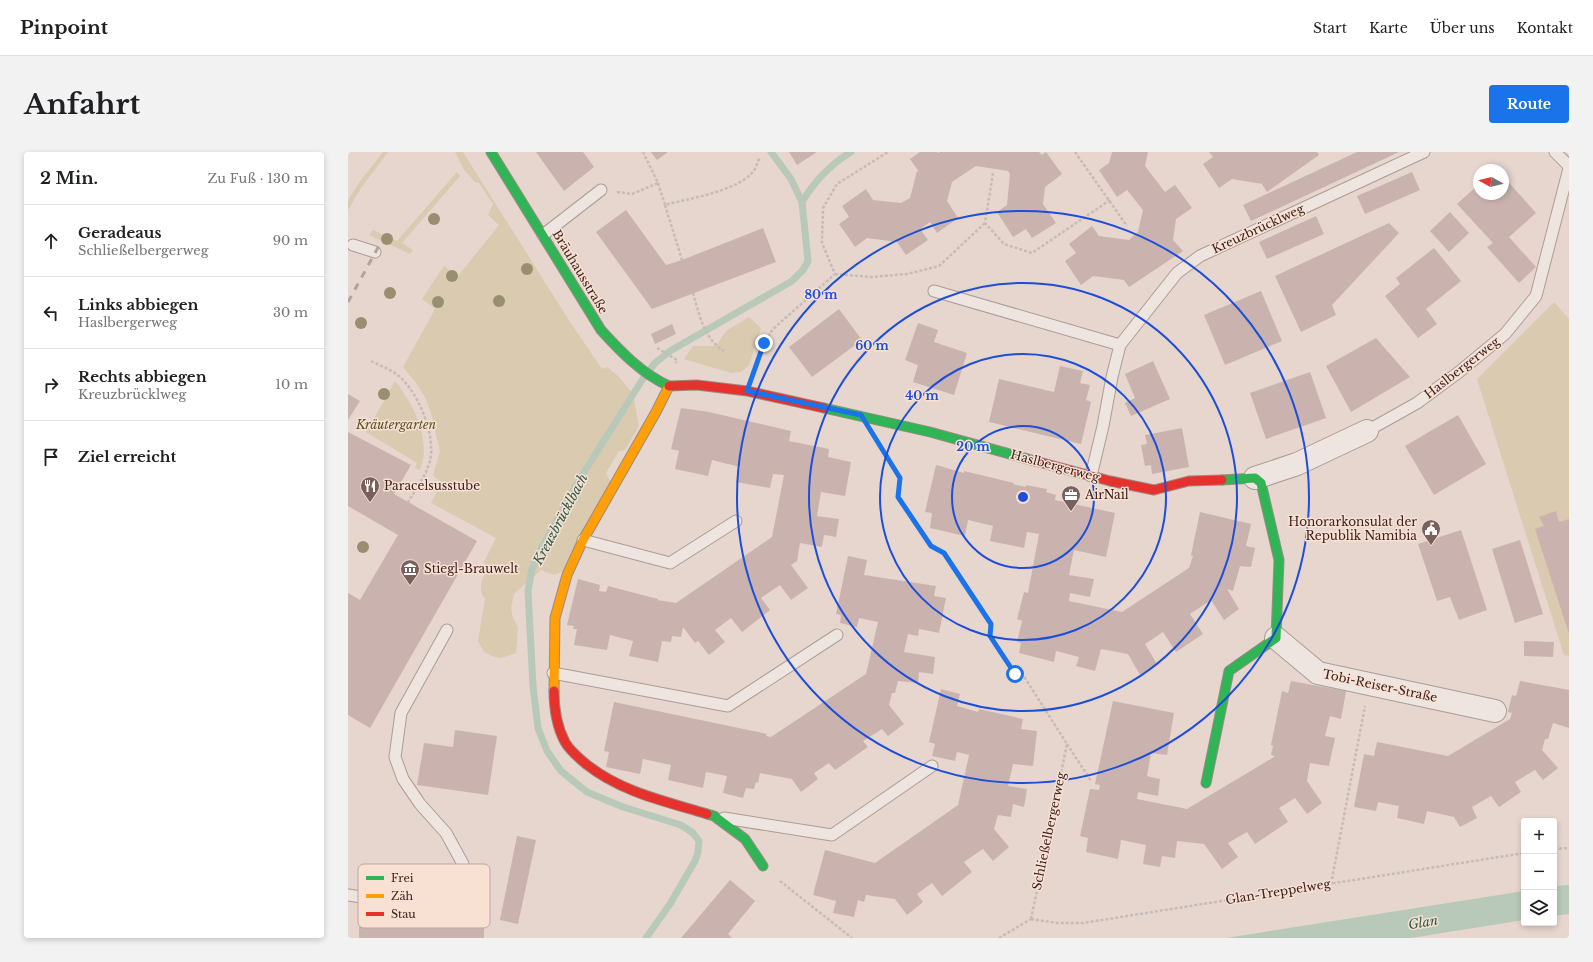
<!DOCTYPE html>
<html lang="de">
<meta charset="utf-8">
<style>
:root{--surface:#fff;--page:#f2f2f2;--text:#202124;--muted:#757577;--line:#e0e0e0;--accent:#1a73e8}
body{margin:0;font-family:"Libre Baskerville",serif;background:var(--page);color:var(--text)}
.controls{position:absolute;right:12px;bottom:12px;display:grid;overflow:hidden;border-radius:4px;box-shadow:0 2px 6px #0003}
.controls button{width:36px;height:36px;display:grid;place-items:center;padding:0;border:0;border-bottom:1px solid var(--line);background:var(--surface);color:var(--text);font:20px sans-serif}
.compass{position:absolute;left:1125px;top:12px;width:36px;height:36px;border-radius:50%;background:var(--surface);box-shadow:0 2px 6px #0003;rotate:278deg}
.stop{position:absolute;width:12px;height:12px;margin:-9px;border:3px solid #1a73e8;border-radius:50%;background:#fff}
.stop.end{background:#1a73e8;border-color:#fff;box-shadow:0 1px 4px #0008}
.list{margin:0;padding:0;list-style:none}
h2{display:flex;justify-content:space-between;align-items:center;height:52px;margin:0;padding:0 16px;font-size:17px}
h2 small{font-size:13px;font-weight:400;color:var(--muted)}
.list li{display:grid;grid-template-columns:26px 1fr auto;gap:12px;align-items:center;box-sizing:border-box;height:72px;padding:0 16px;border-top:1px solid var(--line)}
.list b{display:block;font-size:15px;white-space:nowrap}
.list p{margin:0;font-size:13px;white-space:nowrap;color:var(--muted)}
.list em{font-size:13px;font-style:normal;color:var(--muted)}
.icon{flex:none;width:22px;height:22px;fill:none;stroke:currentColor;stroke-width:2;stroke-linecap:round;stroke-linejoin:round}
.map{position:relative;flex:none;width:1221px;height:786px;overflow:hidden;border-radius:4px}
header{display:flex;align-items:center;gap:24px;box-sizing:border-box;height:56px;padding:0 20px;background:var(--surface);border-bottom:1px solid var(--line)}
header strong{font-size:19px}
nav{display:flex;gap:22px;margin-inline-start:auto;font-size:14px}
.intro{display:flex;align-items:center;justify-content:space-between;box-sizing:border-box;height:96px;padding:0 24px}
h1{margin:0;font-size:28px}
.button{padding:10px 18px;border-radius:4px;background:var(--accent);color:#fff;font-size:14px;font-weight:700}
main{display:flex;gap:24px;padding:0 24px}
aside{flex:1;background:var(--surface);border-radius:4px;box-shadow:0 2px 6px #0003}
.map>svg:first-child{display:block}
.green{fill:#dacaaf}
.water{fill:#b9c9b9}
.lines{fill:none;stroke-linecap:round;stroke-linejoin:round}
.stream{stroke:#b9c9b9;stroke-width:7}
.building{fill:#cab3ae}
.lane-casing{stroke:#ac9c97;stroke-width:13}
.street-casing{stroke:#ac9c97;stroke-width:24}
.fast-casing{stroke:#9b8b86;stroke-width:11}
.slow-casing{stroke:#9b8b86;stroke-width:11}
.jam-casing{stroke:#9b8b86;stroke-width:11}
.path{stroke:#c7bbb7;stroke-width:2.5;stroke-dasharray:3 2;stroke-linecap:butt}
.lane{stroke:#eee4e0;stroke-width:11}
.street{stroke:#eee4e0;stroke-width:22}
.fast{stroke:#30b455;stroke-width:9}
.slow{stroke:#ff9f0a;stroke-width:9}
.jam{stroke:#e5322d;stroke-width:9}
.rail{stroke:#aea4a0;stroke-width:3;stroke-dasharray:7 7;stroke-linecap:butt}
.tree{fill:#988e70}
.route{stroke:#1a73e8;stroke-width:5}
.ring{fill:none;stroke:#1d4ed8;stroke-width:2}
.labels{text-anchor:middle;stroke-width:3;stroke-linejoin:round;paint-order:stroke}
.street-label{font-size:12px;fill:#3c211e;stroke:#f8e0d3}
.park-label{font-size:12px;font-style:italic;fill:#595323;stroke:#f8e0d3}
.poi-label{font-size:12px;fill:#3c211e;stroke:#f8e0d3;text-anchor:start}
.water-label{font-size:13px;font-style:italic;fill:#2c5c47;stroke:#f8e0d3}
.key{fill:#f8e0d3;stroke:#c0a79d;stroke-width:1}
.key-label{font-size:11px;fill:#3c211e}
.centre{fill:#1d4ed8;stroke:#f8e0d3;stroke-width:2}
.ring-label{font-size:12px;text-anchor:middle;font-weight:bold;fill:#1d4ed8;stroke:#f8e0d3;stroke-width:3;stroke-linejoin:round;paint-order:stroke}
</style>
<header>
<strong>Pinpoint</strong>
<nav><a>Start</a><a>Karte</a><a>Über uns</a><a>Kontakt</a></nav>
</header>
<div class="intro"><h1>Anfahrt</h1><a class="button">Route</a></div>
<main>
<aside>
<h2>2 Min.<small>Zu Fuß · 130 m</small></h2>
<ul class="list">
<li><svg class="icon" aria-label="ahead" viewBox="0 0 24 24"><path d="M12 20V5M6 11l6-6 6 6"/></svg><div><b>Geradeaus</b><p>Schließelbergerweg</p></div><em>90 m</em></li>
<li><svg class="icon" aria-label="left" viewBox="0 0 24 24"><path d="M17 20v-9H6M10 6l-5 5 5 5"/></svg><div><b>Links abbiegen</b><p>Haslbergerweg</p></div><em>30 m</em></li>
<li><svg class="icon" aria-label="right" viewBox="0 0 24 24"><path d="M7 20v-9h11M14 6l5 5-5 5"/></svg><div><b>Rechts abbiegen</b><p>Kreuzbrücklweg</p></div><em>10 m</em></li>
<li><svg class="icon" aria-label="arrive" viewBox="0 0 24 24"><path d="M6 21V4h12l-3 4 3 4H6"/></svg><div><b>Ziel erreicht</b></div></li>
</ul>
</aside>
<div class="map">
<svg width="1221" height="786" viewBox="0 0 1221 786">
<rect width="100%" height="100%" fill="#e6d6ce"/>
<g class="green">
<path d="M 35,0 L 40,0 L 13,36 L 0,58 L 0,49 L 10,32 Z"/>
<path d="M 107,0 L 115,0 L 222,170 L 254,217 L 259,215 L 271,225 L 285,242 L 291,274 L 277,298 L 271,299 L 258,321 L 263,331 L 216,419 L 206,423 L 193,418 L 166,442 L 163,456 L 165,466 L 170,475 L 168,501 L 153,506 L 146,505 L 136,500 L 130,489 L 137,447 C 130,438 133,428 138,420 L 136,410 L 148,386 L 83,351 L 94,330 L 85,324 L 92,299 L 83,261 L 77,245 L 68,231 L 55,215 L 87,157 L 74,147 L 96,114 L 110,124 L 151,73 L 140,63 L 145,52 L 131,31 L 128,31 L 116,18 Z"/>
<path d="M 109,20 L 112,24 L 54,91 L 65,98 L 62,102 L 21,83 L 25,78 L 49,89 Z"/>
<path d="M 1206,150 L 1221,167 L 1221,504 L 1216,503 L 1129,227 Z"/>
<path d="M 401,165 L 413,176 L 401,213 L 393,220 L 383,221 L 336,207 L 345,194 L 368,194 L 378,179 Z"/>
<path d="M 47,229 C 63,249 76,274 76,300 C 76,306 73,312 72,318 L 67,316 L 69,311 L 18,280 Z"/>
</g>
<g class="water">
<path d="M 1221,733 L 1221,762 L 1206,764 L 1206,734 Z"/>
<path d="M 1176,739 L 1176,768 L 1063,786 L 878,786 Z"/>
</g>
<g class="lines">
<g class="stream">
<path d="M 454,50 C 466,30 483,12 503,0"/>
<path d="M 298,786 L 322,752 L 347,709 L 350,700 L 351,689 L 345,681 L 333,673 L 275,655 L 239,640 L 213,619 L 199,599 L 190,576 L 185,534 L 180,439 L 184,417 L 194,395 L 233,325 L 296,225 L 307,211 L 322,199 L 444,129 L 455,118 L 460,109 L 454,50 L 443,27 L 423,0"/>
</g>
</g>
<g class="building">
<path d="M 188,0 L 235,0 L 246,15 L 216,39 Z"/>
<path d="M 303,0 L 320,0 L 309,8 Z"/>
<path d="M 441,0 L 469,0 L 449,13 Z"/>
<path d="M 572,0 L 589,0 L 590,1 L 592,0 L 691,0 L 694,3 L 698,0 L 714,22 L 697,35 L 695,52 L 708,71 L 684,86 L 678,77 L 665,85 L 649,60 L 659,53 L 662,22 L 660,19 L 628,14 L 604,30 L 599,49 L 610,66 L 589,81 L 582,70 L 572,77 L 580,88 L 558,103 L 549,90 L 519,86 L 507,95 L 491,72 L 501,65 L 494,54 L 518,37 L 525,48 L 553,51 L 562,46 L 569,19 L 571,20 L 562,7 Z"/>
<path d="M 764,0 L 800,0 L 797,14 L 817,40 L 827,33 L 844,56 L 828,67 L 825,88 L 835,99 L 781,135 L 776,128 L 745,124 L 733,133 L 717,109 L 728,101 L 721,92 L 744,74 L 751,84 L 781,88 L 790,80 L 795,58 L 779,38 L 769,45 L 751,18 L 761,11 Z"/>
<path d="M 861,0 L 969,0 L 971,3 L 919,40 L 914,32 L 884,27 L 871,36 L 855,12 L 865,5 Z"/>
<path d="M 1009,0 L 1051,0 L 903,69 L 895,53 Z"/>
<path d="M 1064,20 L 1072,38 L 1017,62 L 1009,44 Z"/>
<path d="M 1155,24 L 1188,61 L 1161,85 L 1188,115 L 1171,131 L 1139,95 L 1145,91 L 1109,52 L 1131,32 L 1131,42 L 1155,42 Z"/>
<path d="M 278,58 L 318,113 L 334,108 L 415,76 L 428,110 L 304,157 L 248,80 Z"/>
<path d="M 1102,60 L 1121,81 L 1101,100 L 1082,79 Z"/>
<path d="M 968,64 L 976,82 L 919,107 L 911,90 Z"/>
<path d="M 1041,71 L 1051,81 L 984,153 L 988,163 L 953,180 L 927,124 Z"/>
<path d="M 1086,96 L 1113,129 L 1078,157 L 1089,172 L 1070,186 L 1037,144 L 1052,132 L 1048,126 Z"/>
<path d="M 913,139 L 934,189 L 877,213 L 856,163 Z"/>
<path d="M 491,157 L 514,188 L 464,225 L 441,195 Z"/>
<path d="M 570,171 L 590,178 L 586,190 L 619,201 L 606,243 L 565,230 L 570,213 L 557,208 Z"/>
<path d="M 324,172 L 328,182 L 307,192 L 303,182 Z"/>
<path d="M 1028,186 L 1062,225 L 1003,260 L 978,214 Z"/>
<path d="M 805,209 L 822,247 L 783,264 L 777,251 L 787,246 L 777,222 Z"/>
<path d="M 712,214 L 735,219 L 732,231 L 742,233 L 738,248 L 743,250 L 733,292 L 641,270 L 651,227 L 706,240 Z"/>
<path d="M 962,220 L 978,266 L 918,287 L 902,241 Z"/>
<path d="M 0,242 L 12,249 L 0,268 Z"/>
<path d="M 333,256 L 361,260 L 443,279 L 441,289 L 481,297 L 480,305 L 503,310 L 497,344 L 473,340 L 469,364 L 491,367 L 488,385 L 476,383 L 474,395 L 452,391 L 449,409 L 443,413 L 460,436 L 443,448 L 432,433 L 413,446 L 422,458 L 394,480 L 383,466 L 367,478 L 377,490 L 361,503 L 350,489 L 347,491 L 335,475 L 333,485 L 324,484 L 323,490 L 314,489 L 310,510 L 281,504 L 285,489 L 262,483 L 259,498 L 226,493 L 229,477 L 225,477 L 226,474 L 219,473 L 230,427 L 252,433 L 251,439 L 258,440 L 260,434 L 310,447 L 310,448 L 328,451 L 424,385 L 436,323 L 425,322 L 422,336 L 388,330 L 392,315 L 364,308 L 360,324 L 327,317 L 331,299 L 323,297 Z"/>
<path d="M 1110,263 L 1138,312 L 1086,343 L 1057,294 Z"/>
<path d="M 834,276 L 841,315 L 804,322 L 803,313 L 797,314 L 793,293 L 799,292 L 797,283 Z"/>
<path d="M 0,280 L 63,313 L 46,342 L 129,389 L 22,576 L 0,563 L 0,441 L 12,448 L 50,383 L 0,354 Z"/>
<path d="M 588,313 L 616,321 L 616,319 L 666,331 L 665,332 L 678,335 L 678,333 L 699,337 L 698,340 L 708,343 L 707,348 L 767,361 L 758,405 L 726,398 L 721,423 L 746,427 L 742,445 L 722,441 L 721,449 L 774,460 L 841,416 L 845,404 L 843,403 L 852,360 L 903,372 L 898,394 L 907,396 L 903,415 L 892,414 L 885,439 L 879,437 L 891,457 L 876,468 L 863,448 L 842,462 L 855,482 L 828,500 L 815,480 L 797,492 L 809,512 L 792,523 L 780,502 L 753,497 L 747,519 L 728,514 L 731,505 L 708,499 L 706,510 L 671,501 L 673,491 L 669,490 L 674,469 L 669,467 L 676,440 L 680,441 L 691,382 L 679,380 L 676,396 L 642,389 L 645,374 L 620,368 L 617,384 L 582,376 L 584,361 L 577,360 Z"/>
<path d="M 1208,359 L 1211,370 L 1221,367 L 1221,482 L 1187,377 L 1196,374 L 1191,365 Z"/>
<path d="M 1113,378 L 1139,458 L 1111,468 L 1102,445 L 1089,449 L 1070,392 Z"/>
<path d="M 1172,388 L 1195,462 L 1167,471 L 1144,397 Z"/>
<path d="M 500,404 L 519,408 L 516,423 L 588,434 L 586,444 L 598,446 L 591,481 L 571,477 L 570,484 L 560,482 L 556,500 L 587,505 L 585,522 L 571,520 L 570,531 L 550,529 L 547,541 L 544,541 L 541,553 L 556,572 L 540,584 L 534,577 L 515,589 L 520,595 L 487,618 L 481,611 L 466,621 L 470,627 L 453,640 L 444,627 L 412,621 L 410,631 L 408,630 L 406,637 L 398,636 L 395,646 L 375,641 L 379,624 L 358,620 L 355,636 L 320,628 L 323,613 L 295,607 L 292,622 L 258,615 L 261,600 L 256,599 L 266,550 L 419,582 L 418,584 L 423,585 L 518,522 L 530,470 L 511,466 L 509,475 L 492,471 L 493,463 L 488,462 Z"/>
<path d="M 1176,489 L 1206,490 L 1205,505 L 1176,504 Z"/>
<path d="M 943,529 L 998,539 L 993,567 L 982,564 L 977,584 L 987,586 L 981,614 L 962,611 L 959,629 L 974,651 L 959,662 L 947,646 L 931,656 L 940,670 L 907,692 L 899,680 L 880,691 L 890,705 L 874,717 L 856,692 L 829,689 L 827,706 L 814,704 L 812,715 L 795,712 L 798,693 L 773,688 L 770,707 L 738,700 L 740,686 L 732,684 L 742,637 L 751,638 L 752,633 L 747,632 L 765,549 L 826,561 L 819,603 L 803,601 L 799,624 L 812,627 L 810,644 L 790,640 L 789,647 L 839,657 L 926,605 L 926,604 L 923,603 L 925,594 L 923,593 L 934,539 L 940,541 Z"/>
<path d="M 1172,529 L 1221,538 L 1221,576 L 1205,571 L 1200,587 L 1197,587 L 1194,598 L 1210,616 L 1195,628 L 1187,618 L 1167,630 L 1173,640 L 1151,655 L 1143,644 L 1124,655 L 1129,666 L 1112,675 L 1106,665 L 1079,659 L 1076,672 L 1049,666 L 1051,654 L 1030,650 L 1028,659 L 1006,655 L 1016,602 L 1026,604 L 1029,590 L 1100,604 L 1162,567 L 1164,561 L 1160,560 L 1164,543 L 1168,544 Z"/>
<path d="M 593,537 L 612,542 L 609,554 L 630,560 L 631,557 L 675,567 L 673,577 L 689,579 L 685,614 L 665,612 L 660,634 L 679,637 L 676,655 L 665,652 L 663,665 L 650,663 L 646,677 L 661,695 L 645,709 L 635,697 L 616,710 L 624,720 L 594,744 L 584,731 L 569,742 L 575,750 L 559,763 L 547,747 L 518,743 L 516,750 L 510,748 L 506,765 L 485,761 L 488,749 L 465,743 L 477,698 L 527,711 L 610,653 L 621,603 L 609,600 L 607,609 L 584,604 L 587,592 L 581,590 Z"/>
<path d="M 107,578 L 149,584 L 140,643 L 69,633 L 76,591 L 105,595 Z"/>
<path d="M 169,684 L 188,688 L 170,772 L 152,768 Z"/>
<path d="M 382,728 L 407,749 L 380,782 L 384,786 L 333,786 Z"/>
<path d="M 136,766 L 136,786 L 11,786 L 11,767 Z"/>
</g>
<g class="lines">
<g class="lane-casing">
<g id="lane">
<path d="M 1207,0 L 1221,14"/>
<path d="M 195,83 L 253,38"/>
<path d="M 5,93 L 27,100"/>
<path d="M 586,139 L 772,193"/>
<path d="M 1019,279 L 1069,251 L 1111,220 L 1157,182 L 1188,144 L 1221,16"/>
<path d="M 743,324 L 755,274 L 764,225 L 772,193 L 829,121 L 852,104 L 1076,0"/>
<path d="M 235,388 L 322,411 L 388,369"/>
<path d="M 205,521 L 380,554 L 489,483"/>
<path d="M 376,666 L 484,683 L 584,614"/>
<path d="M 0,743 L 77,755 L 106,739 L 115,712 L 98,681 L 72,652 L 55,627 L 47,605 L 53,561 L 99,478"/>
</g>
</g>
<g class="street-casing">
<g id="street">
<path d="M 907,326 L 949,312 L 1019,279"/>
<path d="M 928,486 L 970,521 L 1147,559"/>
</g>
</g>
<g class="fast-casing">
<g id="fast">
<path d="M 143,0 L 253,178 C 272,199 294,222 321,234"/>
<path d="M 476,256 L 582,280 L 687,309"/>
<path d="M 858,631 L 881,519 L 928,486 L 931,408 L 913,331 L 907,326 L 874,328"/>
<path d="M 359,662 L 366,664 L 397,687 L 415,714"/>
</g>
</g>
<g class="slow-casing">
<path id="slow" d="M 206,539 L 207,466 L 219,423 L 235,388 L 308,260 L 321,234"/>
</g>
<g class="jam-casing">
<g id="jam">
<path d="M 321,234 L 349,233 L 399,239 L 476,256"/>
<path d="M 687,309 L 762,329 L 806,338 L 841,329 L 874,328"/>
<path d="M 206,539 C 206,556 209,575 217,590 C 222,599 230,605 238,612 C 273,640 316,649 359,662"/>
</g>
</g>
<g class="path">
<path d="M 727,0 L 779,74"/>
<path d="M 645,21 L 637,71 L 656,92 L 684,101 L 762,48"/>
<path d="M 310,31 L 317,53 C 342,46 393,39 407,17 C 409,13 410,9 412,5"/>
<path d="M 269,40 L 284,42 L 310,31 L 295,0"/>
<path d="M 317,53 L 334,108"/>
<path d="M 487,122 L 523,125 L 559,122 L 591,114 L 637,71"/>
<path d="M 345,141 C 351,162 356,187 376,199"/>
<path d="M 309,196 L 329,208 L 328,211"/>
<path d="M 23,209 C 33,214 44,218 52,225 C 71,242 88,284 82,309 C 78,324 68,337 60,350"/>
<path d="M 407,217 L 416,191 L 425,177 L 487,122 L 474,91 L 475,56 L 489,32 L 540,0"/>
<path d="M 531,293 L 552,327 L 550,345 L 583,394 L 596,401 L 643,472 L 641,484 L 667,522 L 677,526 L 719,592 L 683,767"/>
<path d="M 719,592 L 743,629"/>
<path d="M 1206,697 L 1221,696"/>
<path d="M 432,729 L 504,786"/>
<path d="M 983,732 L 1017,554"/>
<path d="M 683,767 L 710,771 L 735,771 L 1176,701"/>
<path d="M 651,786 L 683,767"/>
</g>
<use href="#lane" class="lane"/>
<use href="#street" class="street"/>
<use href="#fast" class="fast"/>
<use href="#slow" class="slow"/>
<use href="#jam" class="jam"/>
<path class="rail" d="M 0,150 L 32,92"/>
</g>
<g class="tree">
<circle cx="86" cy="67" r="6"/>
<circle cx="39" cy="87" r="6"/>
<circle cx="179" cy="117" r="6"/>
<circle cx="104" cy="124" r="6"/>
<circle cx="42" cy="141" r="6"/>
<circle cx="151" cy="149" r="6"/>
<circle cx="90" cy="150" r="6"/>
<circle cx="13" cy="171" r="6"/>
<circle cx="36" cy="242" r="6"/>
<circle cx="15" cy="395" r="6"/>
</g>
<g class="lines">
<path class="route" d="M 416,191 L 399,239 L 513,263 L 552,326 L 550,345 L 583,394 L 596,401 L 643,472 L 642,484 L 667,522"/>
</g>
<g class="ring">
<circle cx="675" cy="345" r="71"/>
<circle cx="675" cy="345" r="143"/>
<circle cx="675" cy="345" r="214"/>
<circle cx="675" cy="345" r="286"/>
</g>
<defs>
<g id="restaurant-pin" transform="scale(1)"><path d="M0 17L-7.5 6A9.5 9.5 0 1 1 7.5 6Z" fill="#78605c" stroke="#f8e0d3"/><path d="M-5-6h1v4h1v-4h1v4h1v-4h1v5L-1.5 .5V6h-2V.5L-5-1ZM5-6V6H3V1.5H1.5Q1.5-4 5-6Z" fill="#fff"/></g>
<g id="office-pin" transform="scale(1)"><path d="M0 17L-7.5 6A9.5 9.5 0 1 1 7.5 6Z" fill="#78605c" stroke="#f8e0d3"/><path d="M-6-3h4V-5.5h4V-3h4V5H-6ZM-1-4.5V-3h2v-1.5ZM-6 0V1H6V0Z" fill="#fff"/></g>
<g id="civic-pin" transform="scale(1)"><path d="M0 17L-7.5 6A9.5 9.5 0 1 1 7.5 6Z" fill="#78605c" stroke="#f8e0d3"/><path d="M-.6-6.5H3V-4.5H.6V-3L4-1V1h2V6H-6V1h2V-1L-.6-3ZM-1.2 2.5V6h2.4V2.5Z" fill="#fff"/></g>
<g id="museum-pin" transform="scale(1)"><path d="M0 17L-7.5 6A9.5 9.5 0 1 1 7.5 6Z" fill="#78605c" stroke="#f8e0d3"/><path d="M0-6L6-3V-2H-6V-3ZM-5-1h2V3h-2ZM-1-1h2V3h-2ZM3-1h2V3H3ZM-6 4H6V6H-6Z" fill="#fff"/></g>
</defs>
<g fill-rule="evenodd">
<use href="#restaurant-pin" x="22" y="334"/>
<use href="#office-pin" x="723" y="343"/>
<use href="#civic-pin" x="1083" y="377"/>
<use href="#museum-pin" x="62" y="417"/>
</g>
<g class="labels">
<g class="street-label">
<text transform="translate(910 77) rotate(-25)" y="4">Kreuzbrücklweg</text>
<text transform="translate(232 120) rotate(59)" y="4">Bräuhausstraße</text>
<text transform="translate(1114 216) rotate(-38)" y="4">Haslbergerweg</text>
<text transform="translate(707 314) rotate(15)" y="4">Haslbergerweg</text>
<text transform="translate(1032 534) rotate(12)" y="4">Tobi-Reiser-Straße</text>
<text transform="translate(701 679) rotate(-78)" y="4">Schließelbergerweg</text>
<text transform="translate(930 740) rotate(-9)" y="4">Glan-Treppelweg</text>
</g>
<g class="park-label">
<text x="48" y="277">Kräutergarten</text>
</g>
<g class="poi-label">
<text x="36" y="338">Paracelsusstube</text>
<text x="737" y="347">AirNail</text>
<text x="1069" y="374" text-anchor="end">Honorarkonsulat der<tspan x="1069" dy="14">Republik Namibia</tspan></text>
<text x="76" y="421">Stiegl-Brauwelt</text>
</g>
<g class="water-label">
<text transform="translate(212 367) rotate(-62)" y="5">Kreuzbrücklbach</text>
<text transform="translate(1075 770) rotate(-9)" y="5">Glan</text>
</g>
</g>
<rect x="10" y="712" width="132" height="64" rx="6" class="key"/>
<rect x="18" y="724" width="18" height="4" fill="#30b455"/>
<rect x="18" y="742" width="18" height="4" fill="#ff9f0a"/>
<rect x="18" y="760" width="18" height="4" fill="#e5322d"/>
<g class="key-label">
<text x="43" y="730">Frei</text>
<text x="43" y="748">Zäh</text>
<text x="43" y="766">Stau</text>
</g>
<circle cx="675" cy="345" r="6" class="centre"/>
<g class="ring-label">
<text x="473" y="147">80 m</text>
<text x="524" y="198">60 m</text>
<text x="574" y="248">40 m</text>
<text x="625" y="299">20 m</text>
</g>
</svg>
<div class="controls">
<button>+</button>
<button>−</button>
<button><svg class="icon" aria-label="layers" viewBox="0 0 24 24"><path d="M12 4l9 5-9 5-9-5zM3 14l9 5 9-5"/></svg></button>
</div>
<svg class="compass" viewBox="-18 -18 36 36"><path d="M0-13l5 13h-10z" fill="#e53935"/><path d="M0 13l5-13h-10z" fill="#757577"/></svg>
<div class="stop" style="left:667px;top:522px"></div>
<div class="stop end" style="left:416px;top:191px"></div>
</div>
</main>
